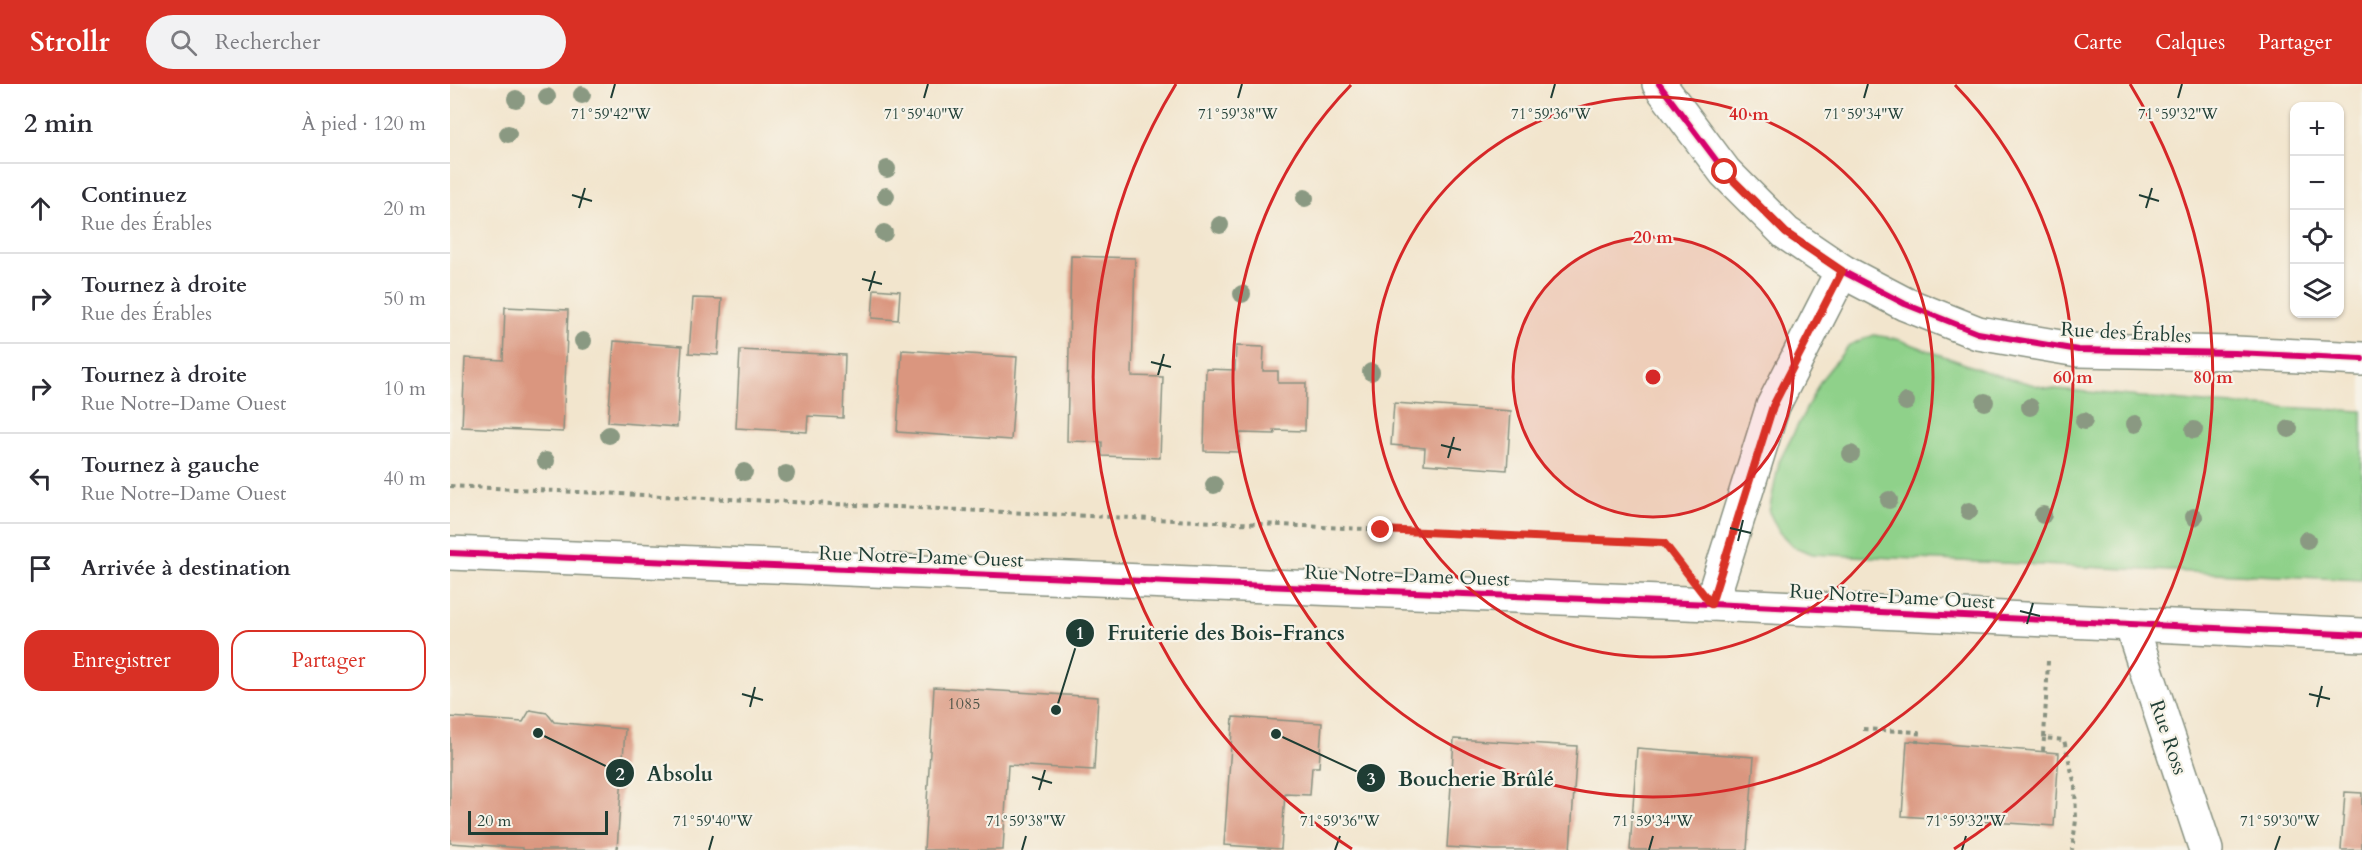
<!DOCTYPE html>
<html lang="fr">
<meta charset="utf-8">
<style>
:root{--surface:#fff;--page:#f2f2f3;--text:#2b2b33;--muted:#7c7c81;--line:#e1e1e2;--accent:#d93025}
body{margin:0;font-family:Cardo,serif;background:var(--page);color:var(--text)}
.controls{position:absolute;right:18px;top:18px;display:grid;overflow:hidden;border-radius:12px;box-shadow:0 2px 4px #0004}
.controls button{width:54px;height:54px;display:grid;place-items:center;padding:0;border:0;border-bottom:2px solid var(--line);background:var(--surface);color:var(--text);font:30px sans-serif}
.scale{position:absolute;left:18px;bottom:15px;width:140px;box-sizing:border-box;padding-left:6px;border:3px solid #1f3d34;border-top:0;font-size:16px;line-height:21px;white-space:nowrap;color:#1f3d34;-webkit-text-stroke:4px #f7f3e8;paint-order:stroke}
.stop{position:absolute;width:18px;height:18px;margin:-14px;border:4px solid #d93025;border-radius:50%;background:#fff}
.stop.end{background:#d93025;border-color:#fff;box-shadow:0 2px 6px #0008}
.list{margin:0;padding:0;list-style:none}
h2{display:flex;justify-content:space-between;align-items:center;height:78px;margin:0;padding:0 24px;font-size:26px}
h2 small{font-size:20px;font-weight:400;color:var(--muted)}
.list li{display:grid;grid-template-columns:39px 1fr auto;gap:18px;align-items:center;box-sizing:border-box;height:90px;padding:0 24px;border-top:2px solid var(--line)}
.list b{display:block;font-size:22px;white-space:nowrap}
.list p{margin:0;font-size:20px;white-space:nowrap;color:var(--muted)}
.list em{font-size:20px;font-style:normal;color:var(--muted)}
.actions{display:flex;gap:12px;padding:18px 24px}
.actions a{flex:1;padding:14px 0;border:2px solid var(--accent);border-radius:18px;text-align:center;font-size:21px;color:var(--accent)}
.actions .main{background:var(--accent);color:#fff}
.icon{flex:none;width:33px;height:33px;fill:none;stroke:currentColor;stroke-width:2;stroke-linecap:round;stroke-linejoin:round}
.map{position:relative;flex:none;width:1912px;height:766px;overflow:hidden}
header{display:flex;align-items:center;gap:36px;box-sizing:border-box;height:84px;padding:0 30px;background:var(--accent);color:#fff}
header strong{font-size:28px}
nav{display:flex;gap:33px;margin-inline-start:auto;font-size:21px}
.search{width:420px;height:54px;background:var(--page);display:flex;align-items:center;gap:15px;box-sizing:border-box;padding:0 21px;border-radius:33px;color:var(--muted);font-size:22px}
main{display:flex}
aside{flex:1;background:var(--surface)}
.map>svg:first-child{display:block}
.green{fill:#8fd18a;stroke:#57875f;stroke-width:1.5}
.building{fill:#da967f}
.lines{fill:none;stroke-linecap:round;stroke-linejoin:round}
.street-casing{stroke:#889180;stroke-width:36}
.secondary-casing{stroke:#889180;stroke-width:36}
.path{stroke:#889180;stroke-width:4;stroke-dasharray:4.5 4.5;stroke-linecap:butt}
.street{stroke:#fff;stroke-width:33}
.secondary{stroke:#fff;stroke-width:33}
.cycleway-casing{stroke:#f7f3e8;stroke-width:10}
.cycleway{stroke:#d6006c;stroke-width:6}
.tree{fill:#8a9982}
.route{stroke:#d93025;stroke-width:8}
.ticks{fill:none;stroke:#1f3d34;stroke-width:2}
.ring{fill:none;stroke:#d62828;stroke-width:3}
.labels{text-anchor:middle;stroke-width:4.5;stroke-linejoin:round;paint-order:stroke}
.number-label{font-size:16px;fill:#4e5347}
.street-label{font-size:20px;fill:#1f3d34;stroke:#f7f3e8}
.ticks-label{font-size:15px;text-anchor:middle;fill:#1f3d34;stroke:#f7f3e8;stroke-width:4.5;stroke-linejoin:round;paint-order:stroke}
.centre{fill:#d62828;stroke:#f7f3e8;stroke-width:3}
.ring-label{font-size:18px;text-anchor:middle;font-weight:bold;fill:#d62828;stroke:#f7f3e8;stroke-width:4.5;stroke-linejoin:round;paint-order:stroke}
.leader{fill:none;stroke:#1f3d34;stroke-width:2}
.callout-dot{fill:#1f3d34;stroke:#f7f3e8;stroke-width:2}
.mark-label{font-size:18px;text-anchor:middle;font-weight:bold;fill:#fff}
.callout-label{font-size:21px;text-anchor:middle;font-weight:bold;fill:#1f3d34;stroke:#f7f3e8;stroke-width:4.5;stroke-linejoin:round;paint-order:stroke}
</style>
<header>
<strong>Strollr</strong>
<div class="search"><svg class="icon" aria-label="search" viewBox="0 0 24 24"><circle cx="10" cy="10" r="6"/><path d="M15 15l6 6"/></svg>Rechercher</div>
<nav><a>Carte</a><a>Calques</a><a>Partager</a></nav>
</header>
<main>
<aside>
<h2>2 min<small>À pied · 120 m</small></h2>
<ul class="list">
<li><svg class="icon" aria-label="ahead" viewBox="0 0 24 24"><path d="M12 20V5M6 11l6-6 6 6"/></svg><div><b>Continuez</b><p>Rue des Érables</p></div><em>20 m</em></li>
<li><svg class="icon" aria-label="right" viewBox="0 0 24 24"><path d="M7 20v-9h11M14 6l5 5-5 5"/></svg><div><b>Tournez à droite</b><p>Rue des Érables</p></div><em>50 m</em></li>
<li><svg class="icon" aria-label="right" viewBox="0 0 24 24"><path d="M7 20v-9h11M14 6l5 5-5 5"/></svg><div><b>Tournez à droite</b><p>Rue Notre-Dame Ouest</p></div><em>10 m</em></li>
<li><svg class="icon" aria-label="left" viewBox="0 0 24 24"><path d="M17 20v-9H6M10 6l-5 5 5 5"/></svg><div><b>Tournez à gauche</b><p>Rue Notre-Dame Ouest</p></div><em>40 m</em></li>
<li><svg class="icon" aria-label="arrive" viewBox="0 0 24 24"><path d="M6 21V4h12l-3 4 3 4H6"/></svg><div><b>Arrivée à destination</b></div></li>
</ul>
<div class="actions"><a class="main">Enregistrer</a><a>Partager</a></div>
</aside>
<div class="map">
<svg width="1912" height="766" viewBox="0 0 1912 766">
<rect width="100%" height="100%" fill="#f7f3e8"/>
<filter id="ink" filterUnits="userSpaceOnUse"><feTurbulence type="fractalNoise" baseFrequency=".0167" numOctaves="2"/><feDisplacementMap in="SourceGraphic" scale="12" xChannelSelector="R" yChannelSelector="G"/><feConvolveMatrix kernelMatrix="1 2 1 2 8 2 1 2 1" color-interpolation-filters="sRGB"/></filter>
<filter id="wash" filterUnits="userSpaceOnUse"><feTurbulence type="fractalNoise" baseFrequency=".008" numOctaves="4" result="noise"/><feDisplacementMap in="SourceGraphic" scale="24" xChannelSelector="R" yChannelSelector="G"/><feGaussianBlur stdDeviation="1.35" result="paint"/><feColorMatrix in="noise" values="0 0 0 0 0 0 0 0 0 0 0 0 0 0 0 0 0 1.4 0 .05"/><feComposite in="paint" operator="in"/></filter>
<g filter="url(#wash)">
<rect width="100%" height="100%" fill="#f2e5cd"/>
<path class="green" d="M 1424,251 L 1447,255 L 1540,289 L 1596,304 L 1765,320 L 1912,327 L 1912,496 L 1381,471 L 1363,470 L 1344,463 L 1329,448 L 1319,428 L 1329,378 L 1371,296 L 1399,261 Z"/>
<g id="blocks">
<g class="building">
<path d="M 621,172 L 685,174 L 682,292 L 713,293 L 710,374 L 652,372 L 652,358 L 617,357 Z"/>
<path d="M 424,205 L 450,207 L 448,236 L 422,234 Z"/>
<path d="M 243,214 L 272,215 L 268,271 L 239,269 Z"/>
<path d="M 55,223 L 118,226 L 113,348 L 12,343 L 15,274 L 53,276 Z"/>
<path d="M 164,257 L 232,262 L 227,343 L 158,338 Z"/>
<path d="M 786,262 L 814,263 L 813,287 L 828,287 L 828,299 L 856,299 L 855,347 L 824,346 L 825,350 L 790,349 L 789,368 L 754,367 L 756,285 L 785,286 Z"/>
<path d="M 290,266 L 395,271 L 393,334 L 358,332 L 357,348 L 286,344 Z"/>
<path d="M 452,266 L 567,273 L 561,356 L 447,348 Z"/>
<path d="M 944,319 L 1061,327 L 1057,386 L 974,380 L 975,364 L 941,361 Z"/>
<path d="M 484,603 L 648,613 L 644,686 L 558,681 L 553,766 L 474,766 Z"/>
<path d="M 80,626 L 97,629 L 104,638 L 175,645 L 167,766 L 73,766 L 73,764 L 0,759 L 0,633 L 73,638 Z"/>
<path d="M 783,633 L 872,639 L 869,683 L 862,683 L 860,711 L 835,710 L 831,765 L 774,761 Z"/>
<path d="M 1004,655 L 1127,662 L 1120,766 L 1044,766 L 997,763 Z"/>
<path d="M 1457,657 L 1609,669 L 1604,742 L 1452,732 Z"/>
<path d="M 1187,664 L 1304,673 L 1297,766 L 1180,766 Z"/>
<path d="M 1895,708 L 1912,709 L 1912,766 L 1891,766 Z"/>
</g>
</g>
</g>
<g filter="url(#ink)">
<use href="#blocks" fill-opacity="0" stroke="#889180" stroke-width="1.5"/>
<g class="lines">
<g class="street-casing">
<g id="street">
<path d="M 1209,0 L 1275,88 L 1336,149 L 1392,187 L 1455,220 L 1528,249 L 1628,266 L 1785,269 L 1912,275"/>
<path d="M 1261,520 L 1323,322 L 1392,187"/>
<path d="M 1681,540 L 1756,766"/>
</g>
</g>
<g class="secondary-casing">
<path id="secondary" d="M 0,469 L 1261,520 L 1912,551"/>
</g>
<g class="path">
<path d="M 0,402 L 1214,459 L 1228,477"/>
<path d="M 1598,577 L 1594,654 L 1614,656 L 1625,701 L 1626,736 L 1622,766"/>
<path d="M 1413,645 L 1468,648 L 1467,659"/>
<path d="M 1593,667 L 1594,654"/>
</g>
<use href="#street" class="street"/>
<use href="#secondary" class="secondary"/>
<g class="cycleway-casing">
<g id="cycleway">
<path d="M 1209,0 L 1275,88 L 1336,149 L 1392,187 L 1455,220 L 1528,249 L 1628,266 L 1785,269 L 1912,275"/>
<path d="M 0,469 L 1261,520 L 1912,551"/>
</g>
</g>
<use href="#cycleway" class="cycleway"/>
</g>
<g class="tree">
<circle cx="132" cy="11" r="9"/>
<circle cx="97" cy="13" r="9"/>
<circle cx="66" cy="15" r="9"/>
<circle cx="58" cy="50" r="9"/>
<circle cx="437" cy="85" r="9"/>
<circle cx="436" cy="112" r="9"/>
<circle cx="855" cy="114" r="9"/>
<circle cx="770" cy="141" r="9"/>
<circle cx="434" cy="149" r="9"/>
<circle cx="792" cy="210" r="9"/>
<circle cx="133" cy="257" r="9"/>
<circle cx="921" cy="288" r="9"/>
<circle cx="1456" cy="318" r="9"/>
<circle cx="1535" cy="318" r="9"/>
<circle cx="1580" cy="323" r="9"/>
<circle cx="1634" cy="337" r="9"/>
<circle cx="1685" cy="340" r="9"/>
<circle cx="1839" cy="345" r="9"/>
<circle cx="1744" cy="346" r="9"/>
<circle cx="159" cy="351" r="9"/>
<circle cx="1401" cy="370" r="9"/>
<circle cx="96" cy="377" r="9"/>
<circle cx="294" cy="388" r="9"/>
<circle cx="336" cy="390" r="9"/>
<circle cx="764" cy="401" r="9"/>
<circle cx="1439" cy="416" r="9"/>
<circle cx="1519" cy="427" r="9"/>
<circle cx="1593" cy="431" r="9"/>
<circle cx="1744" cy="433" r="9"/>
<circle cx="1857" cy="456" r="9"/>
</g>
</g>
<g class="lines" filter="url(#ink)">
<path class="route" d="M 931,446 L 1214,459 L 1261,520 L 1323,322 L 1392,187 L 1336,149 L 1275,88"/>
</g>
<path class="ticks" d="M 161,14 L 165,0M 474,14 L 478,0M 788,14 L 792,0M 1101,14 L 1105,0M 1414,14 L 1418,0M 1728,14 L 1732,0M 122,111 L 142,117M 1689,111 L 1709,117M 129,124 L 135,104M 1696,124 L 1702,104M 412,195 L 432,200M 419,207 L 425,187M 701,278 L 721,283M 708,291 L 714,270M 991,361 L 1011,366M 998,374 L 1004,353M 1280,444 L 1301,449M 1288,457 L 1293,436M 1570,527 L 1590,532M 1577,540 L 1583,519M 292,610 L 313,616M 1859,610 L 1880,615M 300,623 L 305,603M 1867,623 L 1872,602M 582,693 L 602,699M 589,706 L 595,686M 259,766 L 263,752M 572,766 L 576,752M 885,766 L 890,752M 1199,766 L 1203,752M 1512,766 L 1516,752M 1825,766 L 1830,752"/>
<circle cx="1203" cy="293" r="140" fill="#d62828" fill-opacity=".12"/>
<g class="ring">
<circle cx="1203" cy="293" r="140"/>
<circle cx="1203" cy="293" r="280"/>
<path d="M1505 1A420 420 0 1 1 901 1"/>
<path d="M902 765A560 560 0 0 1 726 0M1680 0A560 560 0 0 1 1504 765"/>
</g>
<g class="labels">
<g class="number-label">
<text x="514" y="625">1085</text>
</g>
<g class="street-label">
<text transform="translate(1676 248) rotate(3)" y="7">Rue des Érables</text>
<text transform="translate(471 472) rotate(2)" y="7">Rue Notre-Dame Ouest</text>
<text transform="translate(957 491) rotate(2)" y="7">Rue Notre-Dame Ouest</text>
<text transform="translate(1442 512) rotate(3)" y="7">Rue Notre-Dame Ouest</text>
<text transform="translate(1719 653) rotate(71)" y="7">Rue Ross</text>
</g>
</g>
<g class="ticks-label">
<text x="161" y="35">71°59'42"W</text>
<text x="474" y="35">71°59'40"W</text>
<text x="788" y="35">71°59'38"W</text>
<text x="1101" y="35">71°59'36"W</text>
<text x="1414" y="35">71°59'34"W</text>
<text x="1728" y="35">71°59'32"W</text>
<text x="263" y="742">71°59'40"W</text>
<text x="576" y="742">71°59'38"W</text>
<text x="890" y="742">71°59'36"W</text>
<text x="1203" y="742">71°59'34"W</text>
<text x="1516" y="742">71°59'32"W</text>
<text x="1830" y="742">71°59'30"W</text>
</g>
<circle cx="1203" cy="293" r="9" class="centre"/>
<g class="ring-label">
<text x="1299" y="36">40 m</text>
<text x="1203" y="159">20 m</text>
<text x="1623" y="299">60 m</text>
<text x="1763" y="299">80 m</text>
</g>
<path class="leader" d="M606 626L630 549M88 649L170 689M826 650L921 694"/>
<g class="callout-dot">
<circle cx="606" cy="626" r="6"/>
<circle cx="88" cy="649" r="6"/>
<circle cx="826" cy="650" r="6"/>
<circle cx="630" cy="549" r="15"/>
<circle cx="170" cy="689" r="15"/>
<circle cx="921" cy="694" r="15"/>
</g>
<g class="mark-label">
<text x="630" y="555">1</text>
<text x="170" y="696">2</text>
<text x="921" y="701">3</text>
</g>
<g class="callout-label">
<text x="776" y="556">Fruiterie des Bois-Francs</text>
<text x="230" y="697">Absolu</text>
<text x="1026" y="702">Boucherie Brûlé</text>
</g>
</svg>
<div class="controls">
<button>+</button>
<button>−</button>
<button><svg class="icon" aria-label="locate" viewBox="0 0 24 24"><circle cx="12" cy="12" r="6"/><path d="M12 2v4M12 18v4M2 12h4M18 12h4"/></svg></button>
<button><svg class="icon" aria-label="layers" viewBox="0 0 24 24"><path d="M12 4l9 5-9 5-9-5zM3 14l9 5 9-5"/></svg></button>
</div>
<div class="scale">20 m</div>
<div class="stop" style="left:1275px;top:88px"></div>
<div class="stop end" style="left:931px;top:446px"></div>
</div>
</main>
